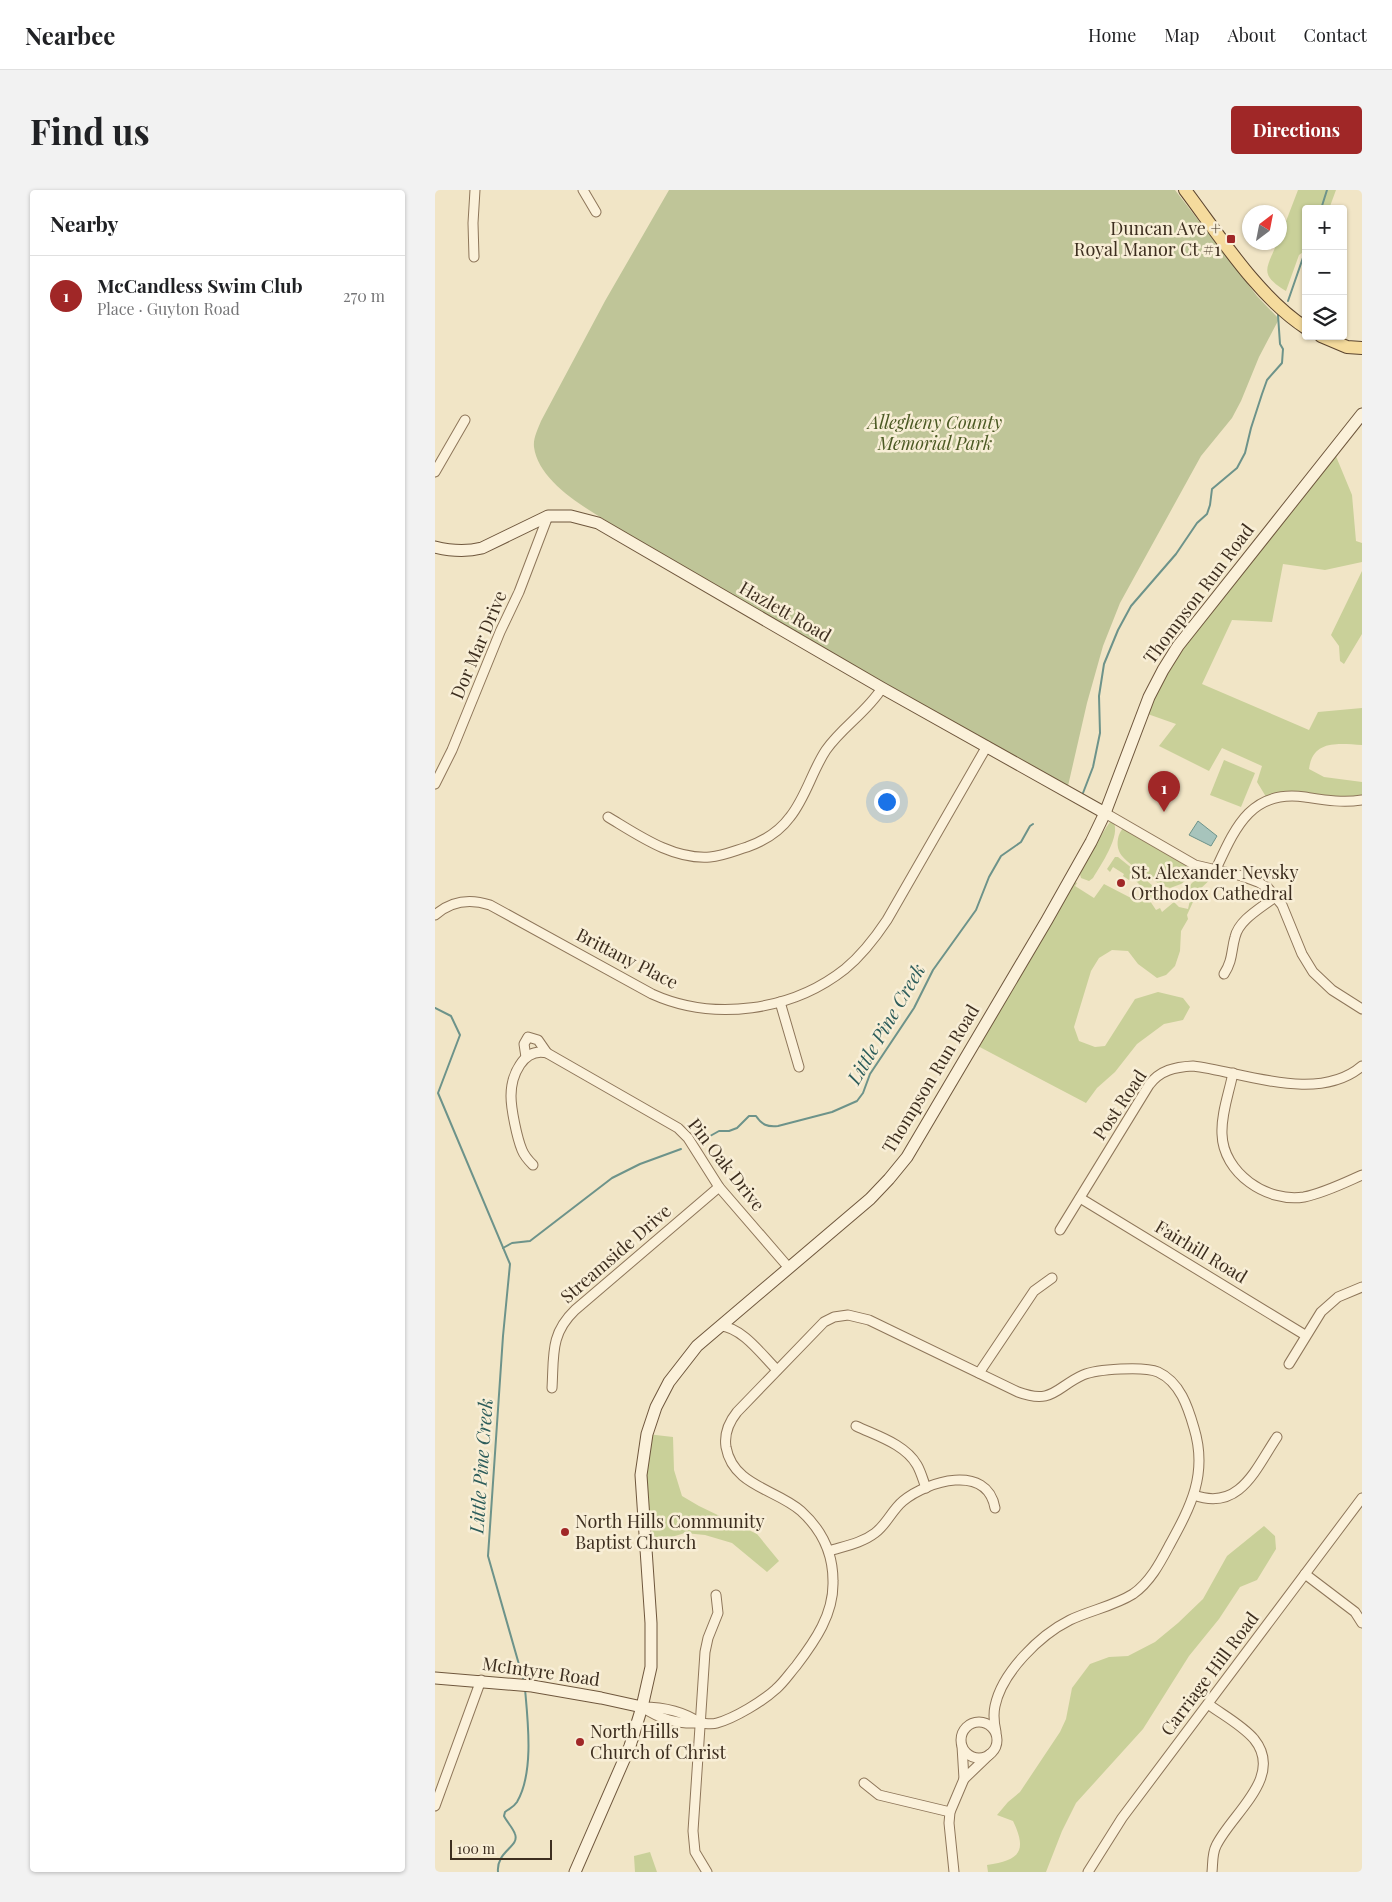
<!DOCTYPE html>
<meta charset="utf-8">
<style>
:root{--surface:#fff;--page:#f2f2f2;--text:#202124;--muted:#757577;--line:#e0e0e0;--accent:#a02727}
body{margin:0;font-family:"Playfair Display",serif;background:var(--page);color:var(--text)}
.controls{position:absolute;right:15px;top:15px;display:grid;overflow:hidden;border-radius:5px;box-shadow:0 1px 4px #0004}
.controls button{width:45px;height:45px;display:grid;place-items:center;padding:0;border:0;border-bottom:1px solid var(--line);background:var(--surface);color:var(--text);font:25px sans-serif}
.compass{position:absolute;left:807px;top:15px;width:45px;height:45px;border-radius:50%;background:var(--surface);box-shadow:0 1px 4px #0004;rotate:32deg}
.scale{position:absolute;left:15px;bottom:12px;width:102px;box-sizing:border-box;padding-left:5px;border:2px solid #3d2e1f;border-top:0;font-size:14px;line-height:18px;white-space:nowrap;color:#3d2e1f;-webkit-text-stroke:4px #f8eed6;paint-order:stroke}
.you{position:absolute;left:451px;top:611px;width:18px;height:18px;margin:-12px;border:4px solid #fff;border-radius:50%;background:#1a73e8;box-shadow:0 0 0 8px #1a73e833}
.badge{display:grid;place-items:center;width:32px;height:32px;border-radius:50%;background:var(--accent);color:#fff;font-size:16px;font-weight:700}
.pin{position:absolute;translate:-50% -41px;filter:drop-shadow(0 1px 2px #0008)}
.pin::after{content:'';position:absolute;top:26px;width:18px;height:15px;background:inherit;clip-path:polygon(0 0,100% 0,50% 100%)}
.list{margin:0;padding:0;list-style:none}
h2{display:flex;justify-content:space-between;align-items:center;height:65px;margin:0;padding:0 20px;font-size:21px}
h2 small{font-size:16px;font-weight:400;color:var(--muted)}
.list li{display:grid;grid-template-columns:32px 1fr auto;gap:15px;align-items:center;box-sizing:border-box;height:80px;padding:0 20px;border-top:1px solid var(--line)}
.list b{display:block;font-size:19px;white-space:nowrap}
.list p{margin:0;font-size:16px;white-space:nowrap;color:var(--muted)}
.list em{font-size:16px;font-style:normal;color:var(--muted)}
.icon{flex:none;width:28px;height:28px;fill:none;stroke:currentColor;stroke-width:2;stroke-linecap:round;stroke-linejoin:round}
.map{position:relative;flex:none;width:927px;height:1682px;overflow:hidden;border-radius:5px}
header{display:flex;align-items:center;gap:30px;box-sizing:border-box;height:70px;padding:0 25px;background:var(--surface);border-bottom:1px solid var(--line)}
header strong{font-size:24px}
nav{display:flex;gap:28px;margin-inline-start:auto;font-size:18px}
.intro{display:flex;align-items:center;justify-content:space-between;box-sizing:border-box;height:120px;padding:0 30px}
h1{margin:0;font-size:35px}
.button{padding:12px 22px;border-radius:5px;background:var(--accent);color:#fff;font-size:18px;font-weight:700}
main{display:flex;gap:30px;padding:0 30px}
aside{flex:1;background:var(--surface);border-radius:5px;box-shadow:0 1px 4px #0004}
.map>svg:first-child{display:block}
.green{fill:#c9d099}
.cemetery{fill:#bfc598}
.water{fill:#a7c4bc;stroke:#6d938a}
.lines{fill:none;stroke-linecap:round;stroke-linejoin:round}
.stream{stroke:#6d938a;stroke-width:2}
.street-casing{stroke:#8e765a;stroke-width:11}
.secondary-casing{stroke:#6f573d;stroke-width:13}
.primary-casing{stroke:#5b442e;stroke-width:14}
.street{stroke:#fbf1da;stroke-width:9}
.secondary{stroke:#fbf1da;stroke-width:11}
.primary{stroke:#f5db9d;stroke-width:12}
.poi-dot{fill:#a02727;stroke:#f8eed6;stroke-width:2}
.labels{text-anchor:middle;stroke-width:5;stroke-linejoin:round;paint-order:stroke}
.poi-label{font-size:18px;fill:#3d2e1f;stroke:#f8eed6;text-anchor:start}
.park-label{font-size:18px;font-style:italic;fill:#4c5a24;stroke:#f8eed6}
.street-label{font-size:18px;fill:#3d2e1f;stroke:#f8eed6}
.water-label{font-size:19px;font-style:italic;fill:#2d5d5b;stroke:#f8eed6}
</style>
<header>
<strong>Nearbee</strong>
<nav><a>Home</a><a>Map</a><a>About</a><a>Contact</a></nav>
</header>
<div class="intro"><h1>Find us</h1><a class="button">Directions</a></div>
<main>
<aside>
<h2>Nearby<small></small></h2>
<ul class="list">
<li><span class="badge">1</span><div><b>McCandless Swim Club</b><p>Place · Guyton Road</p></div><em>270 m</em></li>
</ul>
</aside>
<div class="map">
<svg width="927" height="1682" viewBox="0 0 927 1682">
<rect width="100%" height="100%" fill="#f1e5c6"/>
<g class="green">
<path d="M 863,0 L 901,0 L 894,19 L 871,19 L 871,60 L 864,65 L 851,101 C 824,84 831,80 842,53 L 844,52 L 845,47 Z"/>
<path d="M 898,259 L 917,305 L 921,351 L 927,353 L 927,372 L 890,380 L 848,374 L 837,432 L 797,430 L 767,494 L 874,540 L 883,522 L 927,518 L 927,555 C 904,554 878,549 874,579 L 889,587 L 927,592 L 927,610 L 901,612 L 833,610 L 822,592 L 827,576 L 787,558 L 774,581 L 724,556 L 741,534 L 707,522 L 728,480 Z"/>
<path d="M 927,381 L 927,444 L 909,474 L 905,471 L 904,456 L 896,445 Z"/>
<path d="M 789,570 L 820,583 L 806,617 L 775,605 Z"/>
<path d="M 678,631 C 687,645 665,676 658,688 L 654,691 L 646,688 L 645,684 C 653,665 664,648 675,632 Z"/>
<path d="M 688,638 L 758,678 L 758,685 L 746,694 L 735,698 C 724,696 687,671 684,661 C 681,653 683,644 688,638 Z"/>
<path d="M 680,667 L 683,667 L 703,683 L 699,690 L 696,688 L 694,690 L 688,686 L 689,684 L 678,677 L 675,682 L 672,679 Z"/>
<path d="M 768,682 L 781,684 L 763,701 L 752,725 L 753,729 L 746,741 L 745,761 L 740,776 L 731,785 L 722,788 L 703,774 L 693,761 L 677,760 L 664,768 L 656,781 L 639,837 L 644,851 L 660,857 L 670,856 L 700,809 L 723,802 L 748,808 L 755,817 L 748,830 L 729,834 L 702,854 L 680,882 L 662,898 L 651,913 L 539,854 L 640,692 L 642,693 L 640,696 L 659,708 L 669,694 L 696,708 L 698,706 L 701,708 L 706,705 L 706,700 L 702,698 L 704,694 L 701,691 L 705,685 L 725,702 L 726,704 L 715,711 L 721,720 L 725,718 L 727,722 L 739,712 L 744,717 L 753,719 L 756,706 L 750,704 L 753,697 Z"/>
<path d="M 212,1244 L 238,1247 L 239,1280 L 247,1306 L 264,1316 L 322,1344 L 344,1371 L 332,1382 L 297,1353 L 270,1345 L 250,1343 L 230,1349 L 212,1368 Z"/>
<path d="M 829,1336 L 840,1346 L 841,1359 L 822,1390 L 805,1397 L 784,1429 L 754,1466 L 708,1539 L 641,1613 L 627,1641 L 611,1682 L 553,1682 L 552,1675 C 584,1670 593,1662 578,1631 L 562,1625 L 573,1612 L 585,1602 L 625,1542 L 631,1529 L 637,1498 L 655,1474 L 674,1467 L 693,1466 L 720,1452 L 743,1433 L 768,1409 L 792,1366 Z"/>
<path d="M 215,1662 L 222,1682 L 200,1682 L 199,1666 Z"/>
</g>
<path class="cemetery" d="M 234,0 L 740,0 L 822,106 L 844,129 L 824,167 L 806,211 L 797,228 L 766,266 L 685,413 L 668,456 L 652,513 L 633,596 L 543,548 L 191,343 C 162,324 104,296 99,257 C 98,248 103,239 106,231 L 170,111 Z"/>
<path class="water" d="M 763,631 L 782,646 L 776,656 L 754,645 Z"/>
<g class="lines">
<g class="stream">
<path d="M 886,19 L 892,0"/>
<path d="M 853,111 L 871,59"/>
<path d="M 648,603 L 658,577 L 665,543 L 664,506 L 669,474 L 683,440 L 696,416 L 741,364 L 762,333 L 772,324 L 775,315 L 777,299 L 802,278 L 810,263 L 816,238 L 827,204 L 832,190 L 847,173 L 848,159 L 845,154 L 843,125"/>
<path d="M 0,818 L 16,826 L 25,845 L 3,903 L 75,1074 L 68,1146 L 53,1366 L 89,1492"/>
<path d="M 268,950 L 284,941 L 294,941 L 302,938 L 314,926 L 321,926 C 327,935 332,937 343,936 L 397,922 L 422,911 L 428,903 L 435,884 L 479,818 L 498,780 L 541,720 L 554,687 L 566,666 L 586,652 L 595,636 L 598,634"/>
<path d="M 68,1058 L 77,1053 L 95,1051 L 177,988 L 205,974 L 246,959"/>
<path d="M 63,1682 C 61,1661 85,1657 80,1644 C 78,1638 72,1632 69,1626 L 70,1622 C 75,1618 78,1618 82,1612 C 99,1583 93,1532 90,1499"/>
</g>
<g class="street-casing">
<g id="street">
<path d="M 148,0 L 161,22"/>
<path d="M 39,67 L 38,33 L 40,0"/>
<path d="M 0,282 L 30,230"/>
<path d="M 0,594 L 17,560 L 65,442 L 84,402 L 113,326"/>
<path d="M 670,623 L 760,675 L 807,686 L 823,692 L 833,698 L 847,715 L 867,764 L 878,782 L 897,800 L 927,819"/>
<path d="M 173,627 C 203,645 238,670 275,667 C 288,666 299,661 312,657 C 329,651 344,642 355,627 C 371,607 377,581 391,560 C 407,537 432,522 447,498"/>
<path d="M 781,679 C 800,638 816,599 870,607 C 890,610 907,613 927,610"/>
<path d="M 0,725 C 16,711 34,708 55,715 L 217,804 C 279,832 357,821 410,779 C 427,765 440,748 452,730 L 552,556"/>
<path d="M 789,784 C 798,770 796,761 800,747 C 804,729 828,717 841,706"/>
<path d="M 345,812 L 364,877"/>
<path d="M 91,867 L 89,854 L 93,847 L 103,850 L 112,863"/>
<path d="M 798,883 C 794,903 786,924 787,944 C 788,983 832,1013 869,1007 C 889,1003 909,993 927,985"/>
<path d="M 98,975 C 94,971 89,965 87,960 C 82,948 76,919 76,906 C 76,886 88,857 112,863 L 243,938 L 253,948 L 284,997 L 354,1078"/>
<path d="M 645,1008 L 870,1145"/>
<path d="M 625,1040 L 714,895 C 725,880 740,877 758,876 C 808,882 883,914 927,876"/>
<path d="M 285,1136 C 307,1137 327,1165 342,1180"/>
<path d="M 854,1174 L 886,1122 L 903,1107 L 927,1097"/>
<path d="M 544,1183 L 599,1101 L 617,1088"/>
<path d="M 117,1198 C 119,1165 115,1144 140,1120 L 284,997"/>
<path d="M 421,1236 C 442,1246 470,1254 482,1275 C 486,1282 488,1290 491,1298"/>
<path d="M 759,1305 C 805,1322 821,1278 842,1247"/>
<path d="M 394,1361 C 410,1356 427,1353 440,1343 C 452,1334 457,1320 468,1311 C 492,1291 552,1273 560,1318"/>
<path d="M 870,1384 L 920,1422 L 927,1433"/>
<path d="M 773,1514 C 788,1525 807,1535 819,1549 C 850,1587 796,1624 781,1656 C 777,1664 778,1673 777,1682"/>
<path d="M 207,1517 C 225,1529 241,1534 263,1533 C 270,1533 276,1535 282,1533 C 300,1528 328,1511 341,1499 C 349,1492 354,1484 361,1476 C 380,1451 399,1424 398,1391 C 398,1363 387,1340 366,1321 C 341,1299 298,1296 291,1257 C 289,1244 294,1232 302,1222 L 389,1132 L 399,1127 L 413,1125 L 434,1130 L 583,1202 C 618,1215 621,1197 648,1185 C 662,1179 709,1176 723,1182 C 745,1192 753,1217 759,1238 C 773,1284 756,1316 734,1356 C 725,1373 715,1392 698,1404 C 679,1416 656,1420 635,1430 C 605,1445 567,1482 560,1516 C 558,1525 559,1533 561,1542"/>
<path d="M 207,1517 C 228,1517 248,1521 265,1533"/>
<circle cx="544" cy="1550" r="18"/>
<path d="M 527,1556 L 529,1589"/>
<path d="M 429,1593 L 444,1605 L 515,1622"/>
<path d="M 0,1616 L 46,1490"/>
<path d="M 272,1682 L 260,1662 L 258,1641 L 270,1462 L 273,1448 L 283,1423 L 281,1405"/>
<path d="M 519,1682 L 514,1633 L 515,1622 L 529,1589 L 555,1564"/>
<path d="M 653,1682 L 687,1628 L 927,1308"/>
</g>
</g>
<g class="secondary-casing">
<g id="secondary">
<path d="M 0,357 C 16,361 31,362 47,358 L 113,326 L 136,326 L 163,333 L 447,498 L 670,623"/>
<path d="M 0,1488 L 97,1496 L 166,1508 L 207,1517"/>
<path d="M 140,1682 L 195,1556 L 207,1517 L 216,1477 L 216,1433 L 206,1285 L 212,1244 L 221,1217 L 234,1192 L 262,1156 L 435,1009 L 454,989 L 472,967 L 612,730 L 656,652 L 670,623 L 714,507 L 728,480 L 743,456 L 927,224"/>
</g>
</g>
<g class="primary-casing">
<g id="primary">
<path d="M 750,0 C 784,45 823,107 871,138"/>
<path d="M 886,146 L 912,157 L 927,158"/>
</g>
</g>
<use href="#street" class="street"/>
<use href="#secondary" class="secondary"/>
<use href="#primary" class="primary"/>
</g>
<g class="poi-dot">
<rect x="791" y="44" width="10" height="10" rx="2.5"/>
<circle cx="686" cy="693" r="5"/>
<circle cx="130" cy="1342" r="5"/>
<circle cx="145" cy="1552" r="5"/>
</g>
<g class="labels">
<g class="poi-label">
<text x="786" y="45" text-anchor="end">Duncan Ave +<tspan x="786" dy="21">Royal Manor Ct #1</tspan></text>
<text x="696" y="689">St. Alexander Nevsky<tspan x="696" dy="21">Orthodox Cathedral</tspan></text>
<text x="140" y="1338">North Hills Community<tspan x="140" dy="21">Baptist Church</tspan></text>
<text x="155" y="1548">North Hills<tspan x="155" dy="21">Church of Christ</tspan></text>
</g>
<g class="park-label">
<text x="500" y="239">Allegheny County<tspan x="500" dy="21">Memorial Park</tspan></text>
</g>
<g class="street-label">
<text transform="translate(764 404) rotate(-53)" y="6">Thompson Run Road</text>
<text transform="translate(350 422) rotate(30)" y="6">Hazlett Road</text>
<text transform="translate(44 455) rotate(-67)" y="6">Dor Mar Drive</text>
<text transform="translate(192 769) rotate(27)" y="6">Brittany Place</text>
<text transform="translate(496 889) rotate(-59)" y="6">Thompson Run Road</text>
<text transform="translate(685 915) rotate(-56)" y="6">Post Road</text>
<text transform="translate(291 975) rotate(52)" y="6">Pin Oak Drive</text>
<text transform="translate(766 1062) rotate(31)" y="6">Fairhill Road</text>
<text transform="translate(181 1064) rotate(-41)" y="6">Streamside Drive</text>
<text transform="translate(106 1482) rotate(8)" y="6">McIntyre Road</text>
<text transform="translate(775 1484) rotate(-53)" y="6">Carriage Hill Road</text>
</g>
<g class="water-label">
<text transform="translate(451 834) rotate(-60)" y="7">Little Pine Creek</text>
<text transform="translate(46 1276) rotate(-86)" y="7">Little Pine Creek</text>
</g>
</g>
</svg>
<div class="controls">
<button>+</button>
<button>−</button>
<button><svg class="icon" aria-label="layers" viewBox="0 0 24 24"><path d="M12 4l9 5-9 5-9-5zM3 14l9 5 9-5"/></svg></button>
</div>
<svg class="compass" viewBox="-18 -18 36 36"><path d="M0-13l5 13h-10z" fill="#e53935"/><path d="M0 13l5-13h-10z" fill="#757577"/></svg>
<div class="scale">100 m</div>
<div class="you"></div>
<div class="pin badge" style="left:729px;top:622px">1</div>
</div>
</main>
